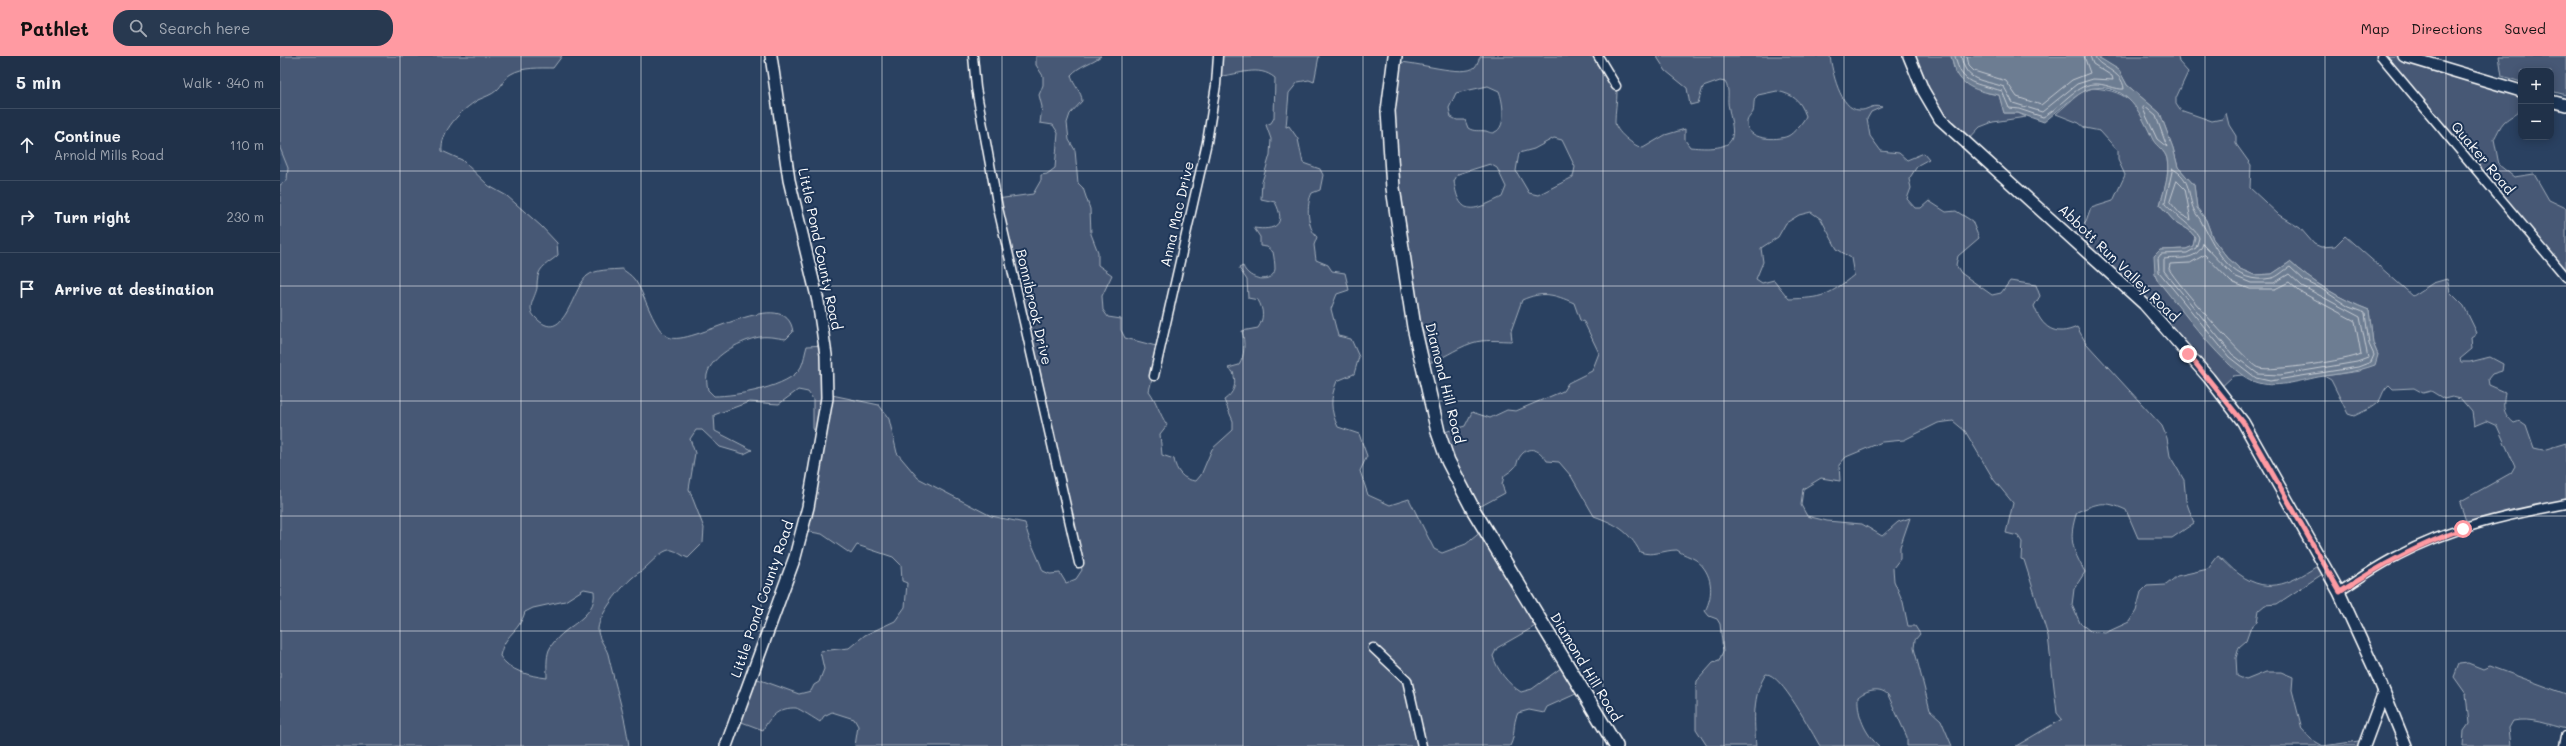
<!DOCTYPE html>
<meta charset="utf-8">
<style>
:root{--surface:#203149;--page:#283950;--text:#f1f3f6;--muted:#a2a9b4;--line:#3d4c61;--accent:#ff9aa2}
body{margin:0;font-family:Mali,sans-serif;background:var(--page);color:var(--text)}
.controls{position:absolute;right:12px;top:12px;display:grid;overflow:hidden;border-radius:8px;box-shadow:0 2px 10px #0003}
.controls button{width:36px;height:36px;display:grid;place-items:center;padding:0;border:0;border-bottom:1px solid var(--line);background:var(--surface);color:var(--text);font:20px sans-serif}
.stop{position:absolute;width:12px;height:12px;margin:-9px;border:3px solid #ff9aa2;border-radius:50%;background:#fff}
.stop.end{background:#ff9aa2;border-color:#fff;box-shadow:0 1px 4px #0008}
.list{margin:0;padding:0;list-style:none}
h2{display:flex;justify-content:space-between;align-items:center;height:52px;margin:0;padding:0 16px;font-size:17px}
h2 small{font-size:13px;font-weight:400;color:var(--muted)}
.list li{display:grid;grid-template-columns:26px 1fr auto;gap:12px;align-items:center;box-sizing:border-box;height:72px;padding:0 16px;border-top:1px solid var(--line)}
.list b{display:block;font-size:15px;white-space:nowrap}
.list p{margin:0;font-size:13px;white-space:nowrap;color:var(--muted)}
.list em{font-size:13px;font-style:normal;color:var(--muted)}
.icon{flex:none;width:22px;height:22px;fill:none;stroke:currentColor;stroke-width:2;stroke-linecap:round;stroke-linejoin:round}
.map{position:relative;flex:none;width:2286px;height:690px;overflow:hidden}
header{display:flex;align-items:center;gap:24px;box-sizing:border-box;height:56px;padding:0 20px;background:var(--accent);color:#111}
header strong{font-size:19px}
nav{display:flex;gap:22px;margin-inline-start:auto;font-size:14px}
.search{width:280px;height:36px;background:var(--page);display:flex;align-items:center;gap:10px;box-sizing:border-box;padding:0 14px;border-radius:16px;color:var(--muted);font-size:15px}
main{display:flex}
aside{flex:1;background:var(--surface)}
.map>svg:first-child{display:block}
.built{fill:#394e6c}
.green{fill:#465975;stroke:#a2acba;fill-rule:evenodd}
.water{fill:#6d7d92;stroke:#a7b1be}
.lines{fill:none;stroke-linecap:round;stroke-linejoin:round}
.shore{stroke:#c5cbd3;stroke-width:1}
.street-casing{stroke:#fff;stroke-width:11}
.secondary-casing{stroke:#fff;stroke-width:14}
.primary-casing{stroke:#fff;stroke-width:16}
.street{stroke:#1d3557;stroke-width:8}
.secondary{stroke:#1d3557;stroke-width:11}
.primary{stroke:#1d3557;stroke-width:13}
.route{stroke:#ff9aa2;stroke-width:5}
.grid{fill:none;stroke:#fff;stroke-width:1;stroke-opacity:0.55}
.labels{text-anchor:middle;stroke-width:4;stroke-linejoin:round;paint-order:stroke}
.street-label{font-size:14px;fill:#fff;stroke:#1d3557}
</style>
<header>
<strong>Pathlet</strong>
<div class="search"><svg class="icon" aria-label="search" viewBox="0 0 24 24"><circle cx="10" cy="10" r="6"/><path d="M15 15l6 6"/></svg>Search here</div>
<nav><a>Map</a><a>Directions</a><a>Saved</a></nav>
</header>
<main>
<aside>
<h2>5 min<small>Walk · 340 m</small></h2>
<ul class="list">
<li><svg class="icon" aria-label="ahead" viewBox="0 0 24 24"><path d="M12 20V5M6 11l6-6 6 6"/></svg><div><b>Continue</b><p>Arnold Mills Road</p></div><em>110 m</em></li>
<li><svg class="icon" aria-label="right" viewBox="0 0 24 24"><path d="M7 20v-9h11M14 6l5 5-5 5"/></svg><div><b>Turn right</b></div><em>230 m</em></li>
<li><svg class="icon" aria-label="arrive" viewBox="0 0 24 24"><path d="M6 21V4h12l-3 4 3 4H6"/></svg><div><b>Arrive at destination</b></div></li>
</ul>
</aside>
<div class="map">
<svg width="2286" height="690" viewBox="0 0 2286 690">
<rect width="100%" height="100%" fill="#2a4161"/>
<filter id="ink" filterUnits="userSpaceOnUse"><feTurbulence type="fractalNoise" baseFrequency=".025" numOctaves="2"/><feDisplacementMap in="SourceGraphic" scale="8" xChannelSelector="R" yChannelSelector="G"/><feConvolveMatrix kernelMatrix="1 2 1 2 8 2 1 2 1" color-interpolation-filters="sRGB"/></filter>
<g filter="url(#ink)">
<path class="built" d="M 0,92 L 8,112 L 7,124 L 0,129 Z"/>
<g class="green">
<path d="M 0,0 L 282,0 L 273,12 C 261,12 242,11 231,18 C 225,21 222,30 217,34 C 212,39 204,41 198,44 C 181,54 160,75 162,95 L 182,104 L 209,130 L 227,140 L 261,170 L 277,187 L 278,199 C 272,205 262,209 259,217 C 257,222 257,228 257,232 C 255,242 246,252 255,261 C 284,292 292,233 307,220 C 315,213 332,214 342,213 C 346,216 351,219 354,223 C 365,236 374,278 391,282 C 418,288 507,227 513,276 L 506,283 C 496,282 486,279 475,282 C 459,286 431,300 427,319 C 426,323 427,329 428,334 L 434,340 C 456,340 510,331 521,311 C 524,305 525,296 527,290 L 545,289 L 552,339 L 599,349 L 609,363 L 617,397 L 638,422 L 711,460 L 745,467 C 747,481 758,500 763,515 L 770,518 L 780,517 L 786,527 L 796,523 L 802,514 L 717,143 L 753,138 L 761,124 L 761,119 L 767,118 L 775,112 L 778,77 L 773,69 L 760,67 L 762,51 L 759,39 L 763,29 L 763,20 L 756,9 L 756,0 L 821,0 C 810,8 800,9 791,19 C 793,30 802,35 802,45 L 790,58 L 787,67 L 789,84 L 795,94 L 798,127 L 803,132 L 810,153 L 811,178 L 818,196 L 818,209 L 832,219 L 822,240 L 823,254 L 828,261 L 841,263 L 841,274 L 845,282 L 880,291 L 869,335 C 877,346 879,357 887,369 L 880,378 L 882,399 L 894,403 C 896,415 903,424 916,425 L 921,419 L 932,393 L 953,374 L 953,365 L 944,344 C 954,337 957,329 953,316 L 948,312 L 959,309 C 965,300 965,286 962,275 L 978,272 C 984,263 984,254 978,244 L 968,242 L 967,224 L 959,212 L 963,210 C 969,225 993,228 995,213 C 995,208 994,201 993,196 L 987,191 L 980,190 L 980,181 L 974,172 C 995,175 1007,169 995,146 L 981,143 L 982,126 L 990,99 L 991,83 L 986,69 L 991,67 L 994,62 L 995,22 C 978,8 959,19 940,20 L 938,0 L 1039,0 L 1034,26 L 1029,24 L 1018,26 L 1009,37 L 1006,71 L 1009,70 L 1018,83 L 1023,107 L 1040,113 L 1043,119 L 1040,134 L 1032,137 C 1026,148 1027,172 1037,181 L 1034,189 L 1036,204 L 1048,209 L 1052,215 L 1065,217 L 1069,234 L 1057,238 L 1051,253 L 1058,280 L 1071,283 L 1079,301 L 1074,318 L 1057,325 C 1050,342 1050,354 1058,371 L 1079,378 L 1087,400 L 1080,415 L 1088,439 L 1110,449 L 1129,443 L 1154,493 L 1162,497 L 1186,488 L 1202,475 L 1259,568 L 1217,592 L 1213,600 C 1217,614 1228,628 1241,636 L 1252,633 L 1285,609 L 1298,637 L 1267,651 L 1264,657 L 1249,654 L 1238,657 C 1232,668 1236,679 1230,690 L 575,690 L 578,670 L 574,663 L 552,656 L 544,660 L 540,666 C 537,664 518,652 516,652 C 500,651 490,660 483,674 L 459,665 L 475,622 L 519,638 L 531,635 L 534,629 L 539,626 L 544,613 L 540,595 L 569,592 L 585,579 L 615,565 L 625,551 L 627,527 L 622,525 L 621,509 L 613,501 L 577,489 L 571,498 L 542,478 L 525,475 L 539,390 L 533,372 L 533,343 L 528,336 L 518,334 L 499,348 L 469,346 L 434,359 L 435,375 L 472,394 L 464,398 L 440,391 L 422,374 L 416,374 L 410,383 L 415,397 L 409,433 L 424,472 L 423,487 L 408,502 C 402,500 397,495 392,494 C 382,492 368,511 360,516 C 346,524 319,557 318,573 C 317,581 326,591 328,598 C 335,629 345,659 349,690 L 0,690 L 0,129 L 7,124 L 8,112 L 0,92 ZM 304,533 L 314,535 C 318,563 280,570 269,594 C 266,602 267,613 267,622 C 250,620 229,615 220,600 C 225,577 238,578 245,556 L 253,552 L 285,545 Z"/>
<path d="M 1201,0 L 1320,0 L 1316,7 L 1337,36 C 1337,46 1335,55 1335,65 C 1334,75 1355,91 1363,92 L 1385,79 L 1405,73 L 1405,84 L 1410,91 C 1420,92 1450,95 1452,81 C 1454,72 1450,61 1449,53 C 1446,42 1451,36 1445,26 L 1440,25 L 1423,31 L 1418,47 L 1410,49 L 1407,32 L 1386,15 L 1377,1 L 1378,0 L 1550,0 C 1552,14 1560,54 1579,54 C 1588,55 1590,48 1602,51 L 1591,56 L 1587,63 L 1590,80 L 1601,95 L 1619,97 L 1627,104 L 1644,97 L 1649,103 L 1638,109 L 1629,123 L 1631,132 L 1627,143 L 1635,152 L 1641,152 L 1649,145 L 1666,156 L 1676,155 L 1692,165 L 1699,182 L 1678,200 L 1676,209 L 1681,217 L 1712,239 L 1721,237 L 1730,225 L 1756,229 L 1760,240 L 1754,250 C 1762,272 1775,281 1797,271 L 1806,287 L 1882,370 L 1887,382 L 1890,400 L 1904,424 L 1906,445 L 1914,467 L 1892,482 L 1858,482 L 1846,454 C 1824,444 1818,447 1797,456 C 1788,482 1792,493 1805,516 L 1794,533 L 1792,549 L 1800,567 L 1810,575 L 1825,577 L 1849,566 L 1856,555 L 1861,536 L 1867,530 L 1886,529 L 1897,520 L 1928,513 L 1938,500 C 1946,505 1951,513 1959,518 C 1990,541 2014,525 2042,507 L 2047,515 L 1997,548 L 1985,549 L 1979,554 L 1977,566 L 1971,571 L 1966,585 L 1959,591 L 1956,602 L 1957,620 L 1966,624 L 1986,616 L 2001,616 L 2013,621 L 2012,634 L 2022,673 L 2031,683 L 2043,690 L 2086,684 L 2083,690 L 1736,690 L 1782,663 L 1777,657 L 1768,580 L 1744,504 L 1741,503 L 1742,486 L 1738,480 L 1726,477 L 1733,447 L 1714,424 L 1685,375 L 1673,365 L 1658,367 L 1624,384 L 1602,386 L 1566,401 L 1559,409 L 1560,425 L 1541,422 L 1523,433 L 1521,449 L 1527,460 L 1547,465 L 1582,468 L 1602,480 L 1618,466 L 1630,462 L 1620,491 L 1620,503 L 1613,512 L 1614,525 L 1623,546 L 1628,570 L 1635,570 L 1640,578 L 1635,584 L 1634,592 L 1650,654 L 1661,664 L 1672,690 L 1627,690 L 1627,681 L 1608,639 C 1600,630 1586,634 1578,641 C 1577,659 1585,678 1599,690 L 1540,690 C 1532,677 1501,617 1486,618 C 1472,639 1474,665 1476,690 L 1427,690 L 1416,673 L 1416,634 L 1417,625 L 1433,607 L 1439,605 L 1443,595 L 1440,568 L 1437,563 L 1429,560 L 1425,555 C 1434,538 1433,517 1416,504 C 1410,500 1403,499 1397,494 C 1383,494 1373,501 1360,496 C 1349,475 1336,468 1314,460 L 1291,420 L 1279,406 L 1267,405 C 1259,392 1246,388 1238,404 C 1237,407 1237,410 1234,412 C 1232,415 1227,417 1224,420 L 1222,429 L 1225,437 L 1192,455 L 1161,377 L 1185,370 L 1192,356 L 1210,362 L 1227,354 L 1236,355 L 1283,335 L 1288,327 L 1312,315 L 1319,297 L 1304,266 L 1300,264 L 1294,247 C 1274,238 1262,235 1242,244 L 1231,275 L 1232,285 C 1220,285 1203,283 1192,287 C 1174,293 1162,304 1145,308 L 1110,57 L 1116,6 C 1134,5 1184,22 1195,11 C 1198,8 1198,3 1201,0 ZM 1208,30 L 1219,35 C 1223,45 1227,71 1215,76 C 1212,78 1209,76 1206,75 C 1198,74 1194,76 1188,72 L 1185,64 L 1177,64 L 1171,61 L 1169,52 L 1176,37 ZM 1497,35 C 1514,39 1520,44 1526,60 C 1524,65 1513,78 1508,80 C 1497,85 1466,84 1467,67 C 1467,62 1471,60 1473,56 C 1475,49 1472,44 1478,39 ZM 1274,82 L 1282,84 L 1284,88 L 1295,111 L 1293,121 L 1258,139 L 1249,137 L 1236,115 L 1239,97 L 1254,93 ZM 1210,108 L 1217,112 L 1226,131 L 1222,141 C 1195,154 1179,163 1174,125 L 1178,118 ZM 1531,156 L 1541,163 L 1557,193 L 1571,202 L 1574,219 C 1548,240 1543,242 1509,243 L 1494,224 L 1482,227 L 1476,223 L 1483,206 L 1481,192 L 1498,181 L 1506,167 L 1519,159 Z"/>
<path d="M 1629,0 L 1671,0 L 1675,17 L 1708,37 L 1719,39 L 1724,57 L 1738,57 L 1746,61 L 1713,66 L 1700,71 L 1685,87 L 1651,53 Z"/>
<path d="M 1815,0 L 1898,0 L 1899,6 L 1908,16 L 1896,42 L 1896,48 L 1900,54 L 1932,65 L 1942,63 L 1946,57 L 1949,69 L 1956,80 L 1956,88 L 1971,109 L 1970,132 L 1999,159 L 2020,172 L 2034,188 L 2041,191 L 2055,190 L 2065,180 L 2133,240 L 2153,227 L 2167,223 L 2170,236 L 2184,250 L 2197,277 L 2191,281 L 2192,293 L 2180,303 L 2181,306 L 2190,306 L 2210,301 L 2223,308 L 2222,315 L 2212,318 L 2208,323 L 2209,329 L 2225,336 C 2223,351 2222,357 2234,367 L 2240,365 L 2246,369 L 2254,392 L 2263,394 L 2286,387 L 2286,447 L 2189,474 L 2180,447 L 2181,445 L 2231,417 L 2235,410 L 2217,370 L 2206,365 L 2194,370 L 2192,356 L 2181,343 L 2172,341 L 2164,343 L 2151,335 L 2143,337 L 2134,332 L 2113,333 L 2109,329 C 2102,335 2103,339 2099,345 C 2093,352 2082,356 2074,360 L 2068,358 L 2051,324 L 2044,320 L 2080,315 L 2098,299 L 2093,287 L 2089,254 C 2062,244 2030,225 2010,206 L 1992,218 L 1974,219 L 1960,213 L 1947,201 L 1933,183 L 1926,164 L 1917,152 L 1914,129 L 1898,111 L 1893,92 L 1880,57 L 1847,29 L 1839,14 Z"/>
<path d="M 2099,0 L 2120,0 L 2241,38 C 2241,61 2238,54 2224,66 C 2220,70 2217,78 2214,83 L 2219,109 L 2234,121 L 2254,118 L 2269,144 L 2286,152 L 2286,224 L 2127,37 Z"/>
<path d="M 2219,0 L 2286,0 L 2286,39 L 2271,35 L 2271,15 L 2241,15 L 2241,26 L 2222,20 Z"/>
<path d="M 1813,32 C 1851,35 1859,51 1873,83 C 1877,91 1885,94 1887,103 C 1890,119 1884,134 1880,149 L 1894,165 L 1909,174 L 1915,181 L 1913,190 L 1906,193 L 1880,194 L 1875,218 L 1878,225 L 1946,304 L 1963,319 L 1953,320 L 1938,334 L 1909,299 L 1791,182 L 1806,166 L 1811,152 L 1833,145 L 1845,119 L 1838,104 L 1838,95 L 1820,75 L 1805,72 L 1799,67 L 1776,58 L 1801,36 Z"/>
<path d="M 2188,607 L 2203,613 L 2210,610 L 2286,638 L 2286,673 C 2267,669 2252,661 2233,665 L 2229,672 L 2231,690 L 2183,690 L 2184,675 L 2189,668 L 2186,638 L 2174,621 L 2179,608 Z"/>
</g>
<path class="water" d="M 1671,0 L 1815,0 L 1823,4 L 1839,14 L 1847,29 L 1880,57 L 1893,92 L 1898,111 L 1914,129 L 1917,152 L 1926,164 L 1933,183 L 1947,201 L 1960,213 L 1974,219 L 1992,218 L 2010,206 C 2030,225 2062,244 2089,254 L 2093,287 L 2098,299 L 2095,309 C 2076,316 2057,318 2038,321 C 2019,325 1994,333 1975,326 C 1946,316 1899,250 1878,225 L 1875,218 L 1874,200 L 1880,194 L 1906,193 L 1913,190 L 1915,181 L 1909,174 L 1894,165 L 1880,149 C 1884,134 1890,119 1887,103 C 1885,94 1877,91 1873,84 C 1861,58 1848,28 1814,32 C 1800,33 1776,57 1764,66 L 1738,57 L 1724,57 L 1719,39 C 1691,34 1677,29 1671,0 Z"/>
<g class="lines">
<g class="shore">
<path d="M 1675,0 C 1681,30 1697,27 1722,35 L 1729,52 L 1739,53 L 1763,61 C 1779,53 1794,29 1814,28 C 1824,27 1836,34 1844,33 C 1843,14 1816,11 1815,0"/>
<path d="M 1681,0 C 1686,27 1702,23 1724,31 L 1733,47 L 1762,56 L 1797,28 L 1813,23 L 1833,24 L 1832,20 L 1813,8 L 1810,0"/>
<path d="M 1687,0 L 1689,10 L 1694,15 L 1726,25 L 1737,41 L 1761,49 L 1792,24 L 1810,17 L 1804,0"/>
<path d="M 1864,50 L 1876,60 L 1887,91 L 1877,83 L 1863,53 Z"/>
<path d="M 1893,113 C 1912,123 1907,139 1914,154 C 1916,159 1920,162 1922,167 C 1937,195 1952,230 1992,222 C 1998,221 2004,214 2010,211 L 2025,225 L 2040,232 L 2069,251 L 2085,257 L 2089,288 L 2094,299 L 2091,306 L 2078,311 L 1990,325 L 1976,322 L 1949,301 L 1879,216 L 1878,202 L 1881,198 L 1907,197 L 1916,192 L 1919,182 C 1917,173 1893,158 1885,148 Z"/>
<path d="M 1897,125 L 1905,133 L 1911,164 L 1900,158 L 1890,146 Z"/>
<path d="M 1923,188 L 1954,220 L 1971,227 L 1994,227 L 2009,218 L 2022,230 L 2080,261 L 2088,302 L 2077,306 L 2000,319 L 1978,318 L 1952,298 L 1884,215 L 1884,203 C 1899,201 1916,206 1923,188 Z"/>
<path d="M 1925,199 L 1951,226 L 1970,233 L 1995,233 L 2009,226 L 2019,235 L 2075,265 L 2081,298 C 2070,304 1990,316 1979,312 C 1965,305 1897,228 1889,213 L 1890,208 L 1910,207 Z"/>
</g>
<g class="street-casing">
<g id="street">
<path d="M 693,0 L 696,32 L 718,152 L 799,507"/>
<path d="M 1318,0 L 1336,30"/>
<path d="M 2101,0 L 2286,221"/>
<path d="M 874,320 L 927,86 L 936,29 L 938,0"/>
<path d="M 2059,536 C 2078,523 2097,510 2117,500 C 2169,472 2228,459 2286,448"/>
<path d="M 1093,592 L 1127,624 L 1142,690"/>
<path d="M 2284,690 L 2286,680"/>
</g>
</g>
<g class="secondary-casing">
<g id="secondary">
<path d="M 1629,0 L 1643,34 L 1660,63 L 1864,248 L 1929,322 L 1963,366 L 2059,536 L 2098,621 L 2126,690"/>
<path d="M 2124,0 L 2241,35"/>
<path d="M 2271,45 L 2286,49"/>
<path d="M 446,690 L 515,501 L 528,451 L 547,342 L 546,299 L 538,245 L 509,124 L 491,0"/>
<path d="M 2084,690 L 2104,636"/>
</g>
</g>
<g class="primary-casing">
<path id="primary" d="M 1115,0 L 1108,55 L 1113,132 L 1134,271 L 1158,376 L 1168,405 L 1194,455 L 1336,690"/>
</g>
<use href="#street" class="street"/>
<use href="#secondary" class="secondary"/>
<use href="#primary" class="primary"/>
</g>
</g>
<g class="lines" filter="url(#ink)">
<path class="route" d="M 1908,298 L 1963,366 L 2060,536 C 2099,510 2138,489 2183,473"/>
</g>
<path class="grid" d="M 120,0 L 120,690M 241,0 L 241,690M 361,0 L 361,690M 481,0 L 481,690M 602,0 L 602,690M 722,0 L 722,690M 842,0 L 842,690M 963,0 L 963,690M 1083,0 L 1083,690M 1203,0 L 1203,690M 1323,0 L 1323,690M 1444,0 L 1444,690M 1564,0 L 1564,690M 1684,0 L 1684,690M 1805,0 L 1805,690M 1925,0 L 1925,690M 2045,0 L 2045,690M 2166,0 L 2166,690M 0,115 L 2286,115M 0,230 L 2286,230M 0,345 L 2286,345M 0,460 L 2286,460M 0,575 L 2286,575"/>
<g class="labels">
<g class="street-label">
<text transform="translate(2203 102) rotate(50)" y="5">Quaker Road</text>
<text transform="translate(897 158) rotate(-77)" y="5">Anna Mac Drive</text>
<text transform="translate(540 193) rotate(78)" y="5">Little Pond County Road</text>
<text transform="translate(1839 207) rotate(44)" y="5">Abbott Run Valley Road</text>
<text transform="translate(754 251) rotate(77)" y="5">Bonnibrook Drive</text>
<text transform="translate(1165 327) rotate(76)" y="5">Diamond Hill Road</text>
<text transform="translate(482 543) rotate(-71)" y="5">Little Pond County Road</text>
<text transform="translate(1306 611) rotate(59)" y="5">Diamond Hill Road</text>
</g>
</g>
</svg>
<div class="controls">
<button>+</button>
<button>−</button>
</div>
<div class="stop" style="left:2183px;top:473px"></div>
<div class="stop end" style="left:1908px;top:298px"></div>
</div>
</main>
